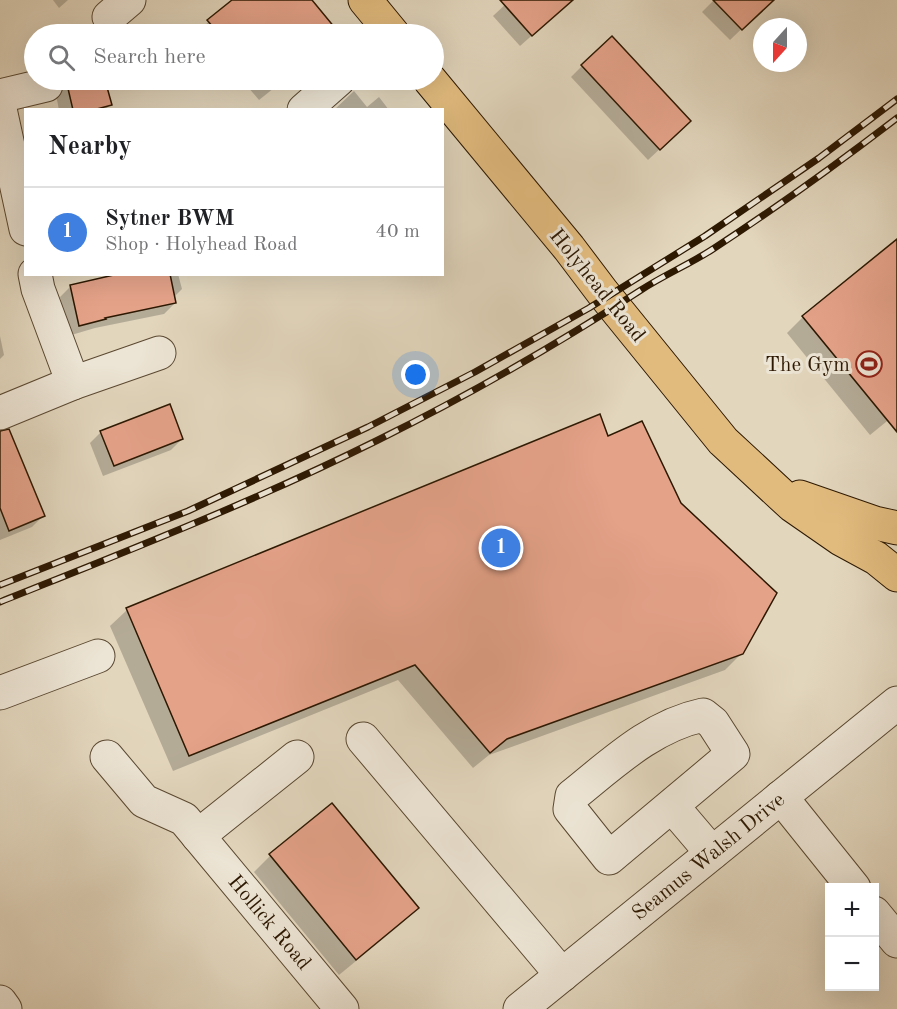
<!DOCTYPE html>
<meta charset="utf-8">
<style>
:root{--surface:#fff;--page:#f2f2f2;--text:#202124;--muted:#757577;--line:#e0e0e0;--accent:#111827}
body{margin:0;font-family:"Old Standard TT",serif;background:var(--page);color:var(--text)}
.controls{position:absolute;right:18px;bottom:18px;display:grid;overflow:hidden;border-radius:0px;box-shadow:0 6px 24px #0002}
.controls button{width:54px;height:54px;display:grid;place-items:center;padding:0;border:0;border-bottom:2px solid var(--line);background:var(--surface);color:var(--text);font:30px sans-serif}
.compass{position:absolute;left:753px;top:18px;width:54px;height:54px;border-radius:50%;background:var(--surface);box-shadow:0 6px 24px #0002;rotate:201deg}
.you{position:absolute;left:416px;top:375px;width:21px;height:21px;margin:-15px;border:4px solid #fff;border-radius:50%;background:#1a73e8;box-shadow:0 0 0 9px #1a73e833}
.badge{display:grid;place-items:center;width:39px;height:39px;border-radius:50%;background:var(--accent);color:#fff;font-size:20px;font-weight:700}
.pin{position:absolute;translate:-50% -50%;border:3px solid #fff;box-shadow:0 2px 6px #0006}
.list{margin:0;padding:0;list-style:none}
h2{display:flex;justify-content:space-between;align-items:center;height:78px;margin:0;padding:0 24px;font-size:26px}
h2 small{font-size:20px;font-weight:400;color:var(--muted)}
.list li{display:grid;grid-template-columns:39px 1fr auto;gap:18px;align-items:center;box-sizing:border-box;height:90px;padding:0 24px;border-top:2px solid var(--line)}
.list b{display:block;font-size:22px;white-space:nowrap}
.list p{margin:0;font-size:20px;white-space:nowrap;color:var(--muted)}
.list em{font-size:20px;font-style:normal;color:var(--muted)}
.icon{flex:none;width:33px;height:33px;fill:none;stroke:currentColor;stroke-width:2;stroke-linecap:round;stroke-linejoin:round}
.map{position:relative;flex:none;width:897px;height:1009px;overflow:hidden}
.search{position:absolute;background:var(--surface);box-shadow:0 6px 24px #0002;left:24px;top:24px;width:420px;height:66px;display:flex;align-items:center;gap:15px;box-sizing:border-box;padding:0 21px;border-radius:33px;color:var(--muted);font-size:22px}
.panel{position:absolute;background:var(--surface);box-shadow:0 6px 24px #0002;left:24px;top:108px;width:420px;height:168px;border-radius:0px}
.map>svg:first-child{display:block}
.shadow{fill:#0003}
.building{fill:#e4a289;stroke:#2d1802;stroke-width:1.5}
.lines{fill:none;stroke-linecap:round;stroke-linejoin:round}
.minor-casing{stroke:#5a4831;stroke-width:35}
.highway-casing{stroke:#2d1802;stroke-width:35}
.minor{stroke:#ece4d4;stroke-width:33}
.highway{stroke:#e1bb7e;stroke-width:33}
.rail-casing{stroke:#2d1802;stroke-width:7}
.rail{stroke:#ece4d4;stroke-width:4.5;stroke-dasharray:14;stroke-linecap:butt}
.labels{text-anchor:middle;stroke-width:6;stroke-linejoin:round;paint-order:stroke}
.street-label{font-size:21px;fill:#2d1802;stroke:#ece4d4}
.poi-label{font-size:21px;fill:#2d1802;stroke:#ece4d4;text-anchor:end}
</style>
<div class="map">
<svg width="897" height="1009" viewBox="0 0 897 1009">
<rect width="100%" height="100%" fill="#e2d6bd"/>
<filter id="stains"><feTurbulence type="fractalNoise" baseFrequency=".00333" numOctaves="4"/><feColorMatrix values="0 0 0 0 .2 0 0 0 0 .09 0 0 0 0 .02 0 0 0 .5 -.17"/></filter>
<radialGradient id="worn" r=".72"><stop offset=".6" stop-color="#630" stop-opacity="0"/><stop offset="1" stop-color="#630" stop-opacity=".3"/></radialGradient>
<g class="shadow">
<path d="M 53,0 L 68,0 L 59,8 Z"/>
<path d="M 231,0 L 310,0 L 338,34 L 195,34 L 232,1 Z"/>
<path d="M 510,0 L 572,0 L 520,46 L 493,16 Z"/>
<path d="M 714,0 L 772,0 L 730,40 L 702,12 Z"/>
<path d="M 582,66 L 678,132 L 648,160 L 571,77 Z"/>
<path d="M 53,80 L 104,80 L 110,105 L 105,110 L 59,110 Z"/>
<path d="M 242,80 L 284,80 L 259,100 Z"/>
<path d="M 293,80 L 315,80 L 308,81 L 300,88 Z"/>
<path d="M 354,91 L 367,107 L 379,97 L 389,110 L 334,110 Z"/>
<path d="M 897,241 L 897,413 L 870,435 L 787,333 L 803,317 Z"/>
<path d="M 126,274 L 178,274 L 182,289 L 174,297 L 175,303 L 164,314 L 95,328 L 68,336 L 60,297 L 71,286 Z"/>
<path d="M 0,336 L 4,355 L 0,359 Z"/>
<path d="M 599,416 L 607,438 L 742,653 L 725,670 L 489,755 L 473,768 L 398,680 L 173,771 L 110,626 L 127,610 Z"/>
<path d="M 101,432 L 182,439 L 171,450 L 103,476 L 90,443 Z"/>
<path d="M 0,454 L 43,516 L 32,527 L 0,540 Z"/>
<path d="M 332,805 L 417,908 L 401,924 L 339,975 L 254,872 L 270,856 Z"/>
</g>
<g class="building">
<path d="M 232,0 L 312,0 L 340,34 L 219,34 L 207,20 Z"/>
<path d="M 500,0 L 573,0 L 532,36 Z"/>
<path d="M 713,0 L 774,0 L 742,30 Z"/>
<path d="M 612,36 L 691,121 L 660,150 L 581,65 Z"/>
<path d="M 66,80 L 105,80 L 112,105 L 93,110 L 73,110 Z"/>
<path d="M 897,239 L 897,432 L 802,316 Z"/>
<path d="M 118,274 L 170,274 L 176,303 L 105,318 L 106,319 L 79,326 L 70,285 Z"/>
<path d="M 170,404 L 183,439 L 114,466 L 100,431 Z"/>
<path d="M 600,414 L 608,436 L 642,421 L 681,503 L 777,593 L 743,654 L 507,739 L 490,753 L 415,665 L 189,756 L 126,608 Z"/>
<path d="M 9,429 L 45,516 L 9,531 L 0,508 L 0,431 Z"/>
<path d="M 332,803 L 419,908 L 356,960 L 269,854 Z"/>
</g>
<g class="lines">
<g class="minor-casing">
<g id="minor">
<path d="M 109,17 L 129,0"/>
<path d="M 0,96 L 46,85"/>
<path d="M 0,109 L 26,229"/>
<path d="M 304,110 L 338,80"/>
<path d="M 35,274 L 38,289 L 73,383"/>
<path d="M 0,413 L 73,383 L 159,353"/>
<path d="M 0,693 L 98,656"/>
<path d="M 703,715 L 713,723 L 733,754 L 609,858 L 570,809 L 572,796 C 612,764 651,726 703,715 Z"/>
<path d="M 363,739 L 562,975"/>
<path d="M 107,757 L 144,801 L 184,819 L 342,1009"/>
<path d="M 781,797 L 854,888"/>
<path d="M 672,806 L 712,853"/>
<path d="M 198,836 L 297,757"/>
<path d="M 874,913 L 897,941"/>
<path d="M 0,1002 L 5,1009"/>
<path d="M 520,1009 L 897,703"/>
</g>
</g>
<g class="highway-casing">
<g id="highway">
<path d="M 365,0 L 393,34"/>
<path d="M 430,80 L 569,248 L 603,293 L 723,441 L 792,505 L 841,539 L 876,558 L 897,575"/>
<path d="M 800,497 L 875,523 L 897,528"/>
</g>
</g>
<use href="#minor" class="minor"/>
<use href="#highway" class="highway"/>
<g class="rail-casing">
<g id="rail">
<path d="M 0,585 L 188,511 L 368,427 L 475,372 L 589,308 L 705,236 L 819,158 L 897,99"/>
<path d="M 0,602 C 127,551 256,501 378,440 C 469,395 556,345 641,290 C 664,275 690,264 713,249 C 776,208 837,164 897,118"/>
</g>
</g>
<use href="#rail" class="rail"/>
</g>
<defs>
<g id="stadium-ring" transform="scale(1.35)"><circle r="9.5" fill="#ece4d4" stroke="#8f2418" stroke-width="1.5"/><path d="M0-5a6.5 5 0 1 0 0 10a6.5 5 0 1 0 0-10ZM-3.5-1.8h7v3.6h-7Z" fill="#8f2418"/></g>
</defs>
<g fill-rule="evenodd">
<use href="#stadium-ring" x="869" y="364"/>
</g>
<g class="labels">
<g class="street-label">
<text transform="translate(598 285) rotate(51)" y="7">Holyhead Road</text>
<text transform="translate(708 856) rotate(-39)" y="7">Seamus Walsh Drive</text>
<text transform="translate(270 922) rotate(50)" y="7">Hollick Road</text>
</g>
<g class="poi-label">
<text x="850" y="371">The Gym</text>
</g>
</g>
<rect width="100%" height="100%" filter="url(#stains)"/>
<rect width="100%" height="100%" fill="url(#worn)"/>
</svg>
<div class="controls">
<button>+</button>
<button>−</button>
</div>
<svg class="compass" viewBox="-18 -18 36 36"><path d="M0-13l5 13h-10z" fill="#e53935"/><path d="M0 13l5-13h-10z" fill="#757577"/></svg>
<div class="you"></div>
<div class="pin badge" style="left:501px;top:548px;background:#3f7fe0">1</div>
<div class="search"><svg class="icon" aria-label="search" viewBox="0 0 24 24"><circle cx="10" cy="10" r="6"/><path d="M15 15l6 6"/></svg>Search here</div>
<section class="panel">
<h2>Nearby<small></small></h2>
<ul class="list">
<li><span class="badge" style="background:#3f7fe0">1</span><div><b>Sytner BWM</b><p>Shop · Holyhead Road</p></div><em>40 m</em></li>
</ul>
</section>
</div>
